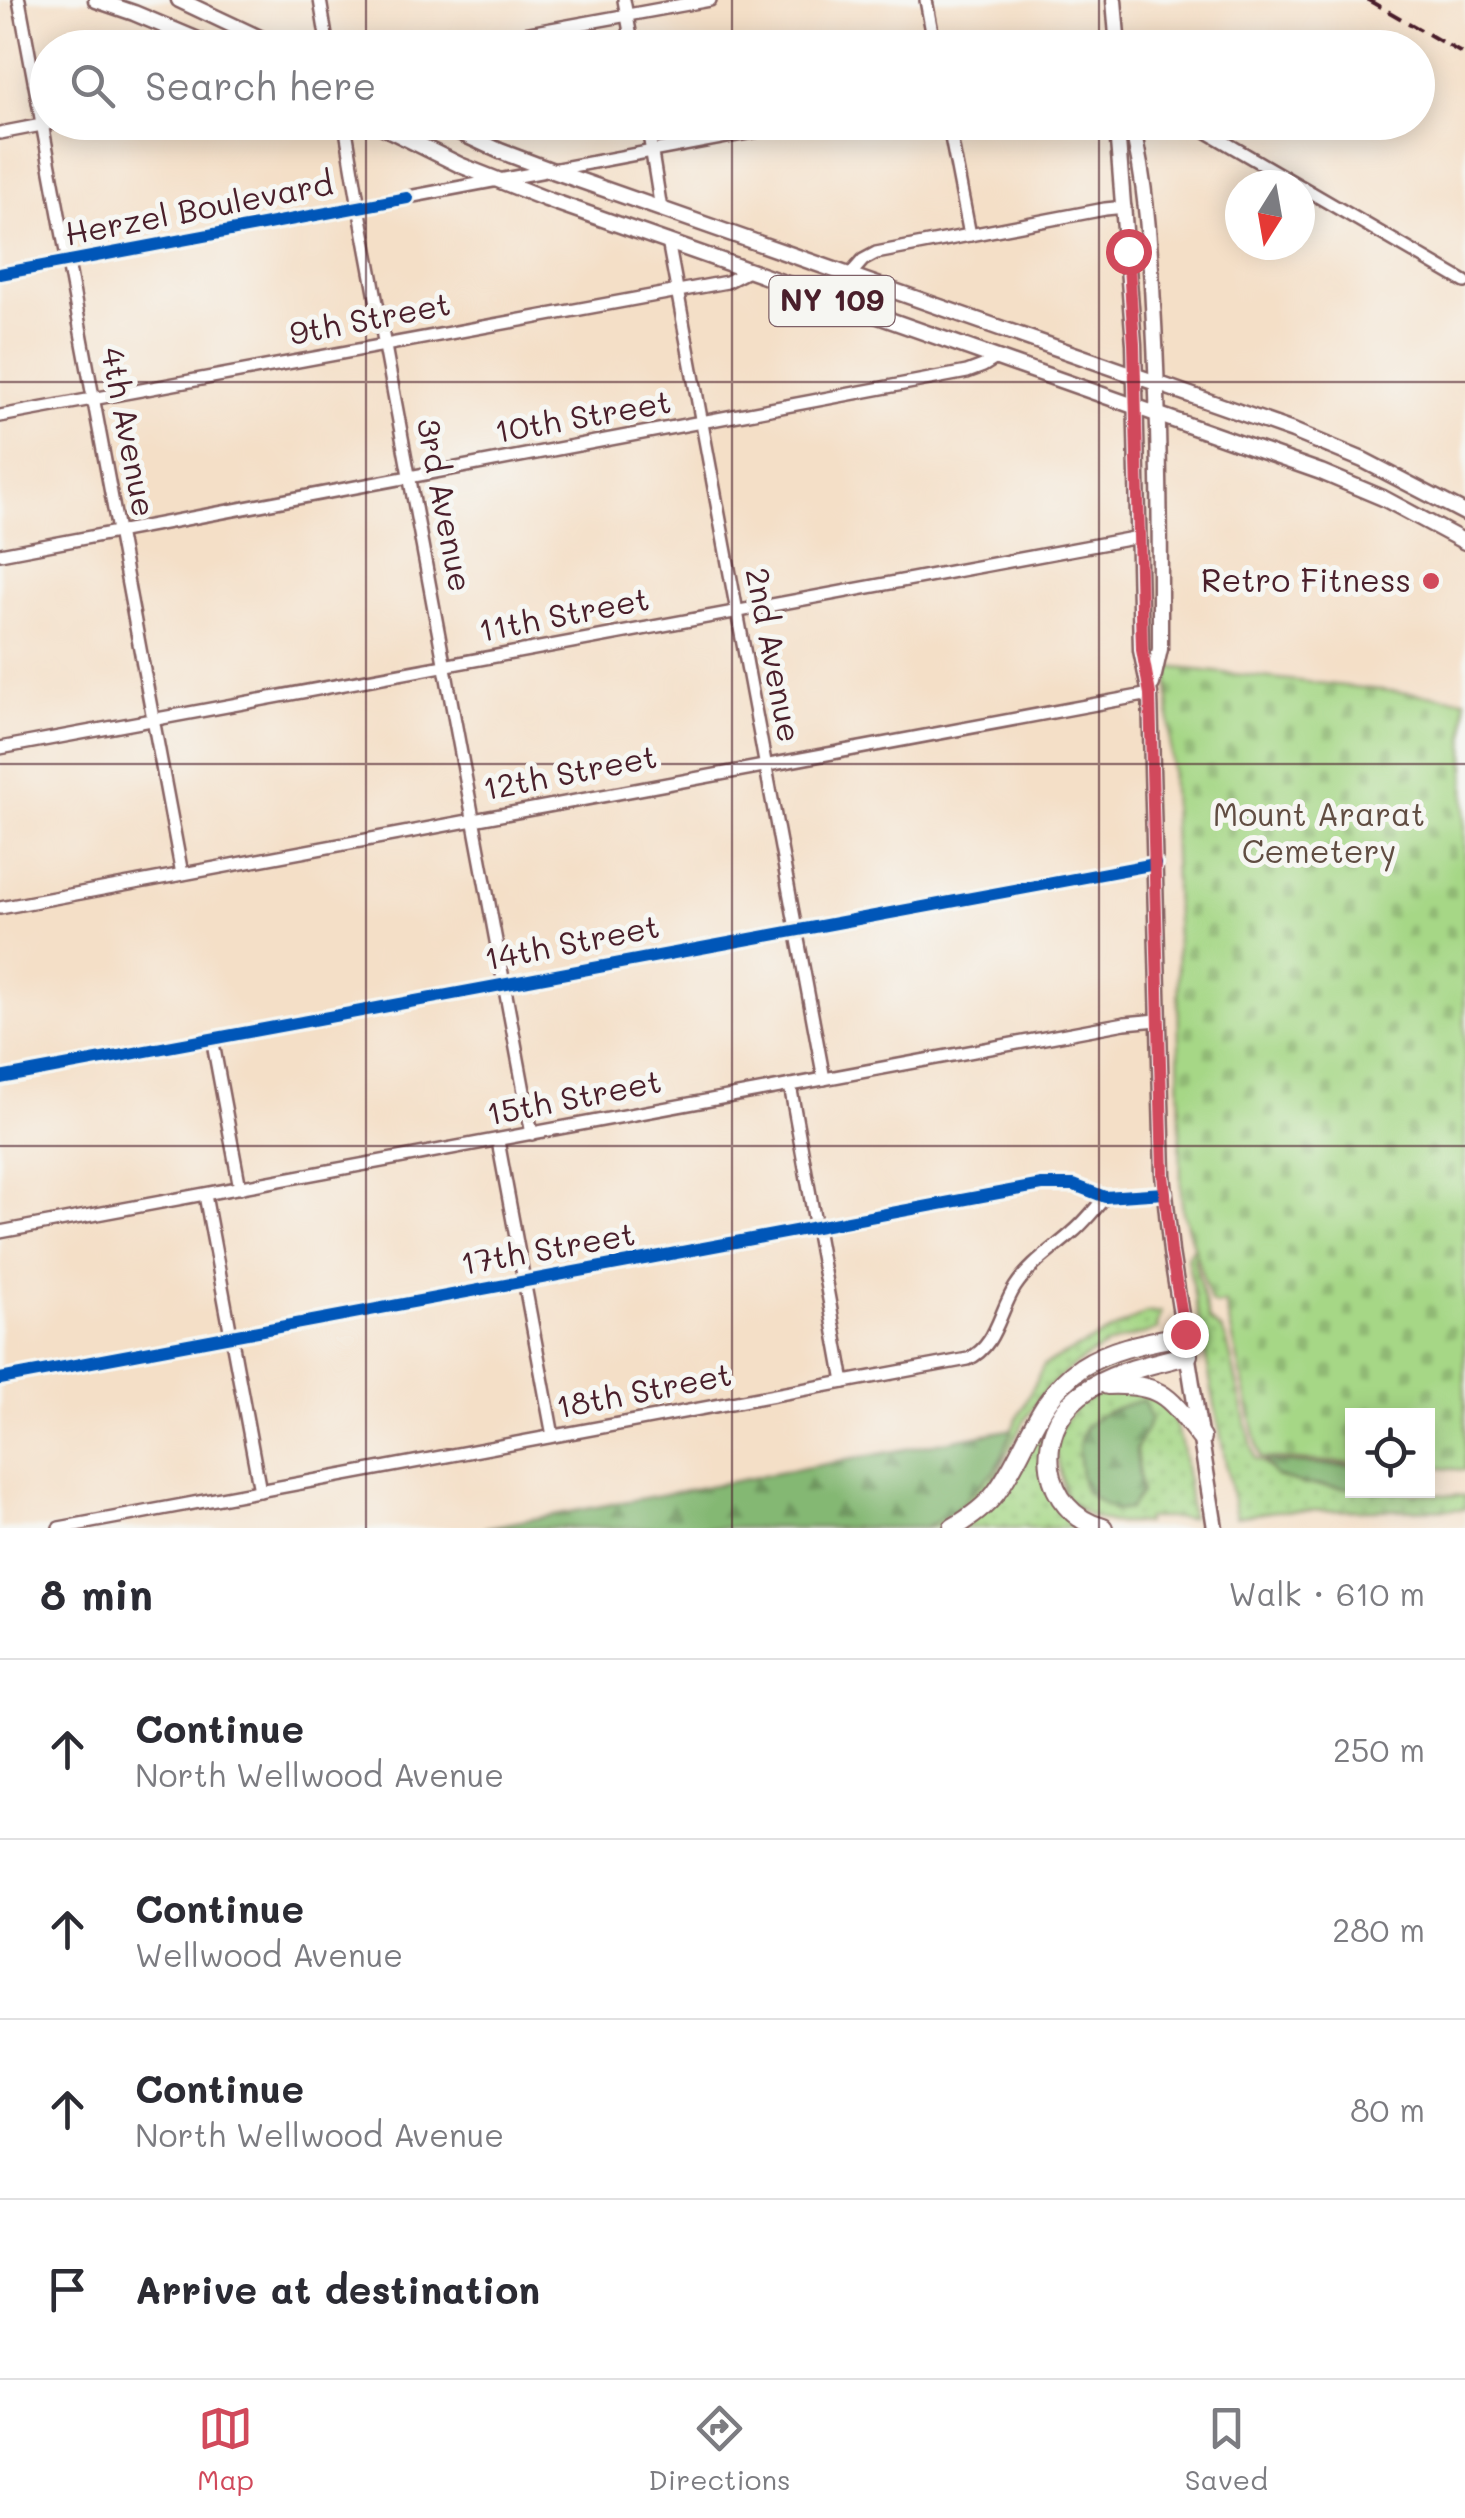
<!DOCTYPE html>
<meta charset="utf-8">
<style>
:root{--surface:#fff;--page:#f2f2f3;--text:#2b2b33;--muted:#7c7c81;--line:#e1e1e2;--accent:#d1495b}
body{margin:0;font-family:Mali,sans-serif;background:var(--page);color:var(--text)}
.controls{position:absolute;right:30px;bottom:30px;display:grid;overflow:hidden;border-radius:0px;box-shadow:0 5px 25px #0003}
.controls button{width:90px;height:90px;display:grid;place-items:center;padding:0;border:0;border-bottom:2px solid var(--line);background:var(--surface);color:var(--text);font:50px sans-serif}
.compass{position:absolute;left:1225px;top:170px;width:90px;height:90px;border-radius:50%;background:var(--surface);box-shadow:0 5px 25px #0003;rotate:191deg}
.stop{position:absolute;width:30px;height:30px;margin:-22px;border:8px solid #d1495b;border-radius:50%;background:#fff}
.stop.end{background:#d1495b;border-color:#fff;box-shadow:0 2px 10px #0008}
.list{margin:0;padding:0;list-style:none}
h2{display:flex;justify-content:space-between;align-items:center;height:130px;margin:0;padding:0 40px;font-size:42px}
h2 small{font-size:32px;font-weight:400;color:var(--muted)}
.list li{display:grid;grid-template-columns:65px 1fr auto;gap:30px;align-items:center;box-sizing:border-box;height:180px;padding:0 40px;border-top:2px solid var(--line)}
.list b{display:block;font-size:38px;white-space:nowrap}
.list p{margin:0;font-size:32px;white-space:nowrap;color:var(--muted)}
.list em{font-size:32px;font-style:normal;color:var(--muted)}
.icon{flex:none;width:55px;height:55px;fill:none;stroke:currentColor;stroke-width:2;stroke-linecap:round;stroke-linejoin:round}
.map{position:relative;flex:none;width:1465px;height:1528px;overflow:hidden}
.search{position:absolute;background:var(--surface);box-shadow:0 5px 25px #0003;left:30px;right:30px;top:30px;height:110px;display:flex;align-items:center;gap:25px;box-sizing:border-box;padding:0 35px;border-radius:55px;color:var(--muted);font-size:38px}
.sheet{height:850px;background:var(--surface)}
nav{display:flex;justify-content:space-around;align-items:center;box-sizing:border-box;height:140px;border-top:2px solid var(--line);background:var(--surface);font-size:28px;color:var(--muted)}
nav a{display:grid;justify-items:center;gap:5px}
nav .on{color:var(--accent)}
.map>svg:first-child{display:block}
.grass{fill:url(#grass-dots);stroke:#787b58;stroke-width:2.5}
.forest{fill:url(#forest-firs);stroke:#676c4f;stroke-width:2.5}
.cemetery{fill:url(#cemetery-stones);stroke:#787b58;stroke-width:2.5}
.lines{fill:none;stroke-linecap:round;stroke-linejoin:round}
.minor-casing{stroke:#866262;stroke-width:16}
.major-casing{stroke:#866262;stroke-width:19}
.highway-casing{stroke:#866262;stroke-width:22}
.minor{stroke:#fff;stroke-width:11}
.major{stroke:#fff;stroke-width:14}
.highway{stroke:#fff;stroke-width:18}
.rail{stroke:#4a1f2b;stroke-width:4;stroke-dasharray:15 8;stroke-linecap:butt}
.cycleway-casing{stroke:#f6f6f2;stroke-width:19}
.cycleway{stroke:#0057b8;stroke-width:12}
.route{stroke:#d1495b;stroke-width:12}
.grid{fill:none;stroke:#4a1f2b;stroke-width:2.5;stroke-opacity:0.55}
.poi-dot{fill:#d1495b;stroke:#f6f6f2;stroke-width:4}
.labels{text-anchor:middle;stroke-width:10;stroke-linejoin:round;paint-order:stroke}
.shield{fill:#f6f6f2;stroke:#7e6067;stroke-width:2.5}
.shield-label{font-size:30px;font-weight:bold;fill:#4a1f2b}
.street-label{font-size:32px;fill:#4a1f2b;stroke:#f6f6f2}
.poi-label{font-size:32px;fill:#4a1f2b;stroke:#f6f6f2;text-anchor:end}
.park-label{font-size:32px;fill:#614d42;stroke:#f6f6f2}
</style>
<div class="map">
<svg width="1465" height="1528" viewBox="0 0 1465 1528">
<defs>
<pattern id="grass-dots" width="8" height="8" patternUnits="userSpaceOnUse" patternTransform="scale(2.5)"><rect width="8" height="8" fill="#a6d786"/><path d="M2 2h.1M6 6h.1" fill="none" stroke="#90b874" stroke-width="1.8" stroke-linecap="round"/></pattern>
<pattern id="forest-firs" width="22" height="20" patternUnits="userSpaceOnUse" patternTransform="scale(2.5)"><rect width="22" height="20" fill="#84b873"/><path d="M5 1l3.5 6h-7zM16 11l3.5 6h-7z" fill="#6e955f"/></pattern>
<pattern id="cemetery-stones" width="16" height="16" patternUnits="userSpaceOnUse" patternTransform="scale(2.5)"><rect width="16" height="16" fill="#a6d786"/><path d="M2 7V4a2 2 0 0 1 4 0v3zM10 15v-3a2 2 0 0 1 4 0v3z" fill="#90b874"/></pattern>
</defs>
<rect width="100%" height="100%" fill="#f6f6f2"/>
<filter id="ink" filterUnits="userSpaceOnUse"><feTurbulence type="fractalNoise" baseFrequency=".01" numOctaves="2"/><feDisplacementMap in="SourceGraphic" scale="20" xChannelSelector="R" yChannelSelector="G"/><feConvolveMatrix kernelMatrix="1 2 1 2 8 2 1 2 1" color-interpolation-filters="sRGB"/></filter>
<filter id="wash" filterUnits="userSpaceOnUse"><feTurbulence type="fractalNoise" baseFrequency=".0048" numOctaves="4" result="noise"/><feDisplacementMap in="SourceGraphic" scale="40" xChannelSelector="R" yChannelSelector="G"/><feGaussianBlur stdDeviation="2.25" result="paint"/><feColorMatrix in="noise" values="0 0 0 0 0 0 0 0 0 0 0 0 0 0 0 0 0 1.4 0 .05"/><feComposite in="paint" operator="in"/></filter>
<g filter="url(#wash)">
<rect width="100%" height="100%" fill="#f4dfc7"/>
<g class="grass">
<path d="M 1203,1239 L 1194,1259 L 1209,1320 L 1222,1331 L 1227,1341 L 1255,1459 C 1267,1462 1269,1473 1280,1477 C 1303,1487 1328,1486 1352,1488 L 1352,1490 L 1465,1496 L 1465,1509 L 1277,1511 L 1236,1517 L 1187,1257 L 1197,1240 Z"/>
<path d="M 1162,1312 L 1157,1326 L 1159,1329 C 1147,1335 1133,1336 1121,1340 C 1095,1349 1069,1368 1049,1387 C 1009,1425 993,1528 925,1528 L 953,1512 L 1002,1459 L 1012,1429 L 1044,1365 L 1146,1313 Z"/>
<path d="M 1160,1347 L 1160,1354 C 1116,1366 1063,1378 1047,1427 C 1044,1436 1040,1447 1042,1458 C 1044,1470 1081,1514 1091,1528 L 960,1528 L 1059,1392 L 1108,1357 Z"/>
<path d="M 1132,1388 C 1141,1393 1153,1397 1161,1403 C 1186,1424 1187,1487 1191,1518 L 1146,1518 L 1145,1523 L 1111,1523 L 1088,1515 L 1066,1497 L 1055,1450 L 1062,1424 L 1079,1404 L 1105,1391 Z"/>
</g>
<g class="forest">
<path d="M 1143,1400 L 1151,1419 L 1136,1450 L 1141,1493 L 1129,1509 L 1114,1511 L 1085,1492 C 1069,1428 1083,1416 1143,1400 Z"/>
<path d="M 1012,1429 L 1002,1459 L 993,1472 L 953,1512 L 925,1528 L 484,1528 Z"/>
<path d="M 1264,1461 L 1352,1466 L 1352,1488 L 1302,1484 L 1275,1476 Z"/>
</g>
<path class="cemetery" d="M 1168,667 L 1465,699 L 1465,1470 L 1428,1467 L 1428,1416 L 1352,1416 L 1352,1463 L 1260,1458 L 1225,1303 L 1216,1305 L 1210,1301 L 1183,1212 L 1181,1194 L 1178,981 Z"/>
</g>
<g filter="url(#ink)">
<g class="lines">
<g class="minor-casing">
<g id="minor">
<path d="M 19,0 L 182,874"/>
<path d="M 320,0 L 328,48"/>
<path d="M 624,0 L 633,48"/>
<path d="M 926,0 L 935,48"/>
<path d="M 447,48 L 710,0"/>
<path d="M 348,122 L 347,136 L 359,207 L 532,1134"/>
<path d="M 647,122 L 661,209"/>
<path d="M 948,122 L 970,235"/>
<path d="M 1190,122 L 1298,185"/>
<path d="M 0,133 L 57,122"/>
<path d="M 1300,186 L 1465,282"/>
<path d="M 668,241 L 824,1079"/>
<path d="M 0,274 L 806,122"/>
<path d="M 849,276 L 863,260 L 876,253 L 1105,209 L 1125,207"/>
<path d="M 0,416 L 727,282 L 748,271"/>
<path d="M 0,554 L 967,372 L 983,366 L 996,358"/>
<path d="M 0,748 L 1139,537"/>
<path d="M 0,908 L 1150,694"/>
<path d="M 212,1038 L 240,1188"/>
<path d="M 0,1078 L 1155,864"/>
<path d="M 790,1085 L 844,1382"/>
<path d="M 498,1141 L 553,1436"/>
<path d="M 205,1195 L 260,1491"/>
<path d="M 0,1232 L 1125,1023 L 1158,1020"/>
<path d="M 0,1379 L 1042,1185 L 1074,1185 L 1105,1197 L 1164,1193"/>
<path d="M 59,1528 L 968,1359 C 996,1347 999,1312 1015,1287 C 1030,1264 1053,1250 1073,1232 C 1085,1222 1095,1209 1105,1197"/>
</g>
</g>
<g class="major-casing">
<g id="major">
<path d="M 96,0 L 134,13 L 217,48"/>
<path d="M 179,0 L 281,48"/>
<path d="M 1114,0 L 1118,48"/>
<path d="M 373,122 L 460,165 L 546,199 L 1321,472 L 1383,498 L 1465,542"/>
<path d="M 437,122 L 500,151 L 553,171 L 1293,431 L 1363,460 L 1465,513"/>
<path d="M 1120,122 L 1118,141 L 1134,344 L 1141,650 L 1150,694 L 1163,1174 L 1171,1252 L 1215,1528"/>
<path d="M 1131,122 C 1146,181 1150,245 1153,305 C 1159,405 1160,505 1160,605 L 1160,649 L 1152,684"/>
</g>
</g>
<g class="highway-casing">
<g id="highway">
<path d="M 1107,1385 C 1162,1383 1169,1397 1201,1438"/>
<path d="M 953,1528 C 968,1519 984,1508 995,1494 C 1027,1452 1035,1399 1082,1367 C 1113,1347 1149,1342 1185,1335"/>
<path d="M 1103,1528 C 1041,1512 1032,1432 1080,1395 C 1110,1372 1153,1364 1188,1355"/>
</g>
</g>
<use href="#minor" class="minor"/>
<use href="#major" class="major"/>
<use href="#highway" class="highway"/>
<path class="rail" d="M 1368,0 L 1465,55"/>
<g class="cycleway-casing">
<g id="cycleway">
<path d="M 0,274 L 407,198"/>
<path d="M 0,1078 L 1155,864"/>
<path d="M 0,1379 L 1042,1185 L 1074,1185 L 1105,1197 L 1164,1193"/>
</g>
</g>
<use href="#cycleway" class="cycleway"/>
</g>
</g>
<g class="lines" filter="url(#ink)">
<path class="route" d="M 1128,251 L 1134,344 L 1142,650 L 1150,694 L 1163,1174 L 1171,1252 L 1185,1334"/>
</g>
<path class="grid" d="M 366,0 L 366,48M 732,0 L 732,48M 1099,0 L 1099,48M 366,122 L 366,1528M 732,122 L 732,1528M 1099,122 L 1099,1528M 0,382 L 1465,382M 0,764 L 1465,764M 0,1146 L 1465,1146"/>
<circle class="poi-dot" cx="1431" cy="581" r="10"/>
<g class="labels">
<rect class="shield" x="769.5" y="276" width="125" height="50" rx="8"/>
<g class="shield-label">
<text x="832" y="311">NY 109</text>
</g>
<g class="street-label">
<text transform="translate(199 209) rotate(-11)" y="11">Herzel Boulevard</text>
<text transform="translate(370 319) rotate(-11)" y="11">9th Street</text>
<text transform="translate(583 417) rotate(-10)" y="11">10th Street</text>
<text transform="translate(128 432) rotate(79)" y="11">4th Avenue</text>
<text transform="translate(444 505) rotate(79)" y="11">3rd Avenue</text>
<text transform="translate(564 615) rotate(-11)" y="11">11th Street</text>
<text transform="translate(773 655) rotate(79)" y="11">2nd Avenue</text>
<text transform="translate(570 773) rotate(-11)" y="11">12th Street</text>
<text transform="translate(572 943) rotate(-11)" y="11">14th Street</text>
<text transform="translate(574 1098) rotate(-11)" y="11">15th Street</text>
<text transform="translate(548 1249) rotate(-10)" y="11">17th Street</text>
<text transform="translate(644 1391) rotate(-11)" y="11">18th Street</text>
</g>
<g class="poi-label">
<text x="1411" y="592">Retro Fitness</text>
</g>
<g class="park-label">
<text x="1319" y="826">Mount Ararat<tspan x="1319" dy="37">Cemetery</tspan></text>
</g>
</g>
</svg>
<div class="controls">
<button><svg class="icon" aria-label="locate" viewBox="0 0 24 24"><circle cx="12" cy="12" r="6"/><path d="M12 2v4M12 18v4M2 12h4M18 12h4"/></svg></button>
</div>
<svg class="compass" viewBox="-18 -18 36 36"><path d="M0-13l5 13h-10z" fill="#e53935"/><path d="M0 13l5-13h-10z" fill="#7c7c81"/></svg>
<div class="stop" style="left:1128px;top:251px"></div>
<div class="stop end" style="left:1185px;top:1334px"></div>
<div class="search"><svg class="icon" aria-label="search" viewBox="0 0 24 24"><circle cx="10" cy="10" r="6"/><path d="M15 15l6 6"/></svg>Search here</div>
</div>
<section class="sheet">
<h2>8 min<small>Walk · 610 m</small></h2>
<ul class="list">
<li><svg class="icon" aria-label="ahead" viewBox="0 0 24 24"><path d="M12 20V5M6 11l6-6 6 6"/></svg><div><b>Continue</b><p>North Wellwood Avenue</p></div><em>250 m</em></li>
<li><svg class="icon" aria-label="ahead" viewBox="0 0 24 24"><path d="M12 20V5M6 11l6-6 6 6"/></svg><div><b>Continue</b><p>Wellwood Avenue</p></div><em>280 m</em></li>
<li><svg class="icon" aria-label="ahead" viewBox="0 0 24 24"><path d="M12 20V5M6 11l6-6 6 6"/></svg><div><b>Continue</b><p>North Wellwood Avenue</p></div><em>80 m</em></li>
<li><svg class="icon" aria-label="arrive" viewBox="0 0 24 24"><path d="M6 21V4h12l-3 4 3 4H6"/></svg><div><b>Arrive at destination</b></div></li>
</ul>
</section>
<nav>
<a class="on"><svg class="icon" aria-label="map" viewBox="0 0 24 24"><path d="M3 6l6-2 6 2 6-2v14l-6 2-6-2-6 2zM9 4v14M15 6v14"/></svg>Map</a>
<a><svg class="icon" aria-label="directions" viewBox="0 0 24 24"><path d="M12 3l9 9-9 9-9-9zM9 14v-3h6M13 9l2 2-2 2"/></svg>Directions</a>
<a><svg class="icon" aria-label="saved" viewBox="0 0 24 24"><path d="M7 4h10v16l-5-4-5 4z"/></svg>Saved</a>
</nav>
